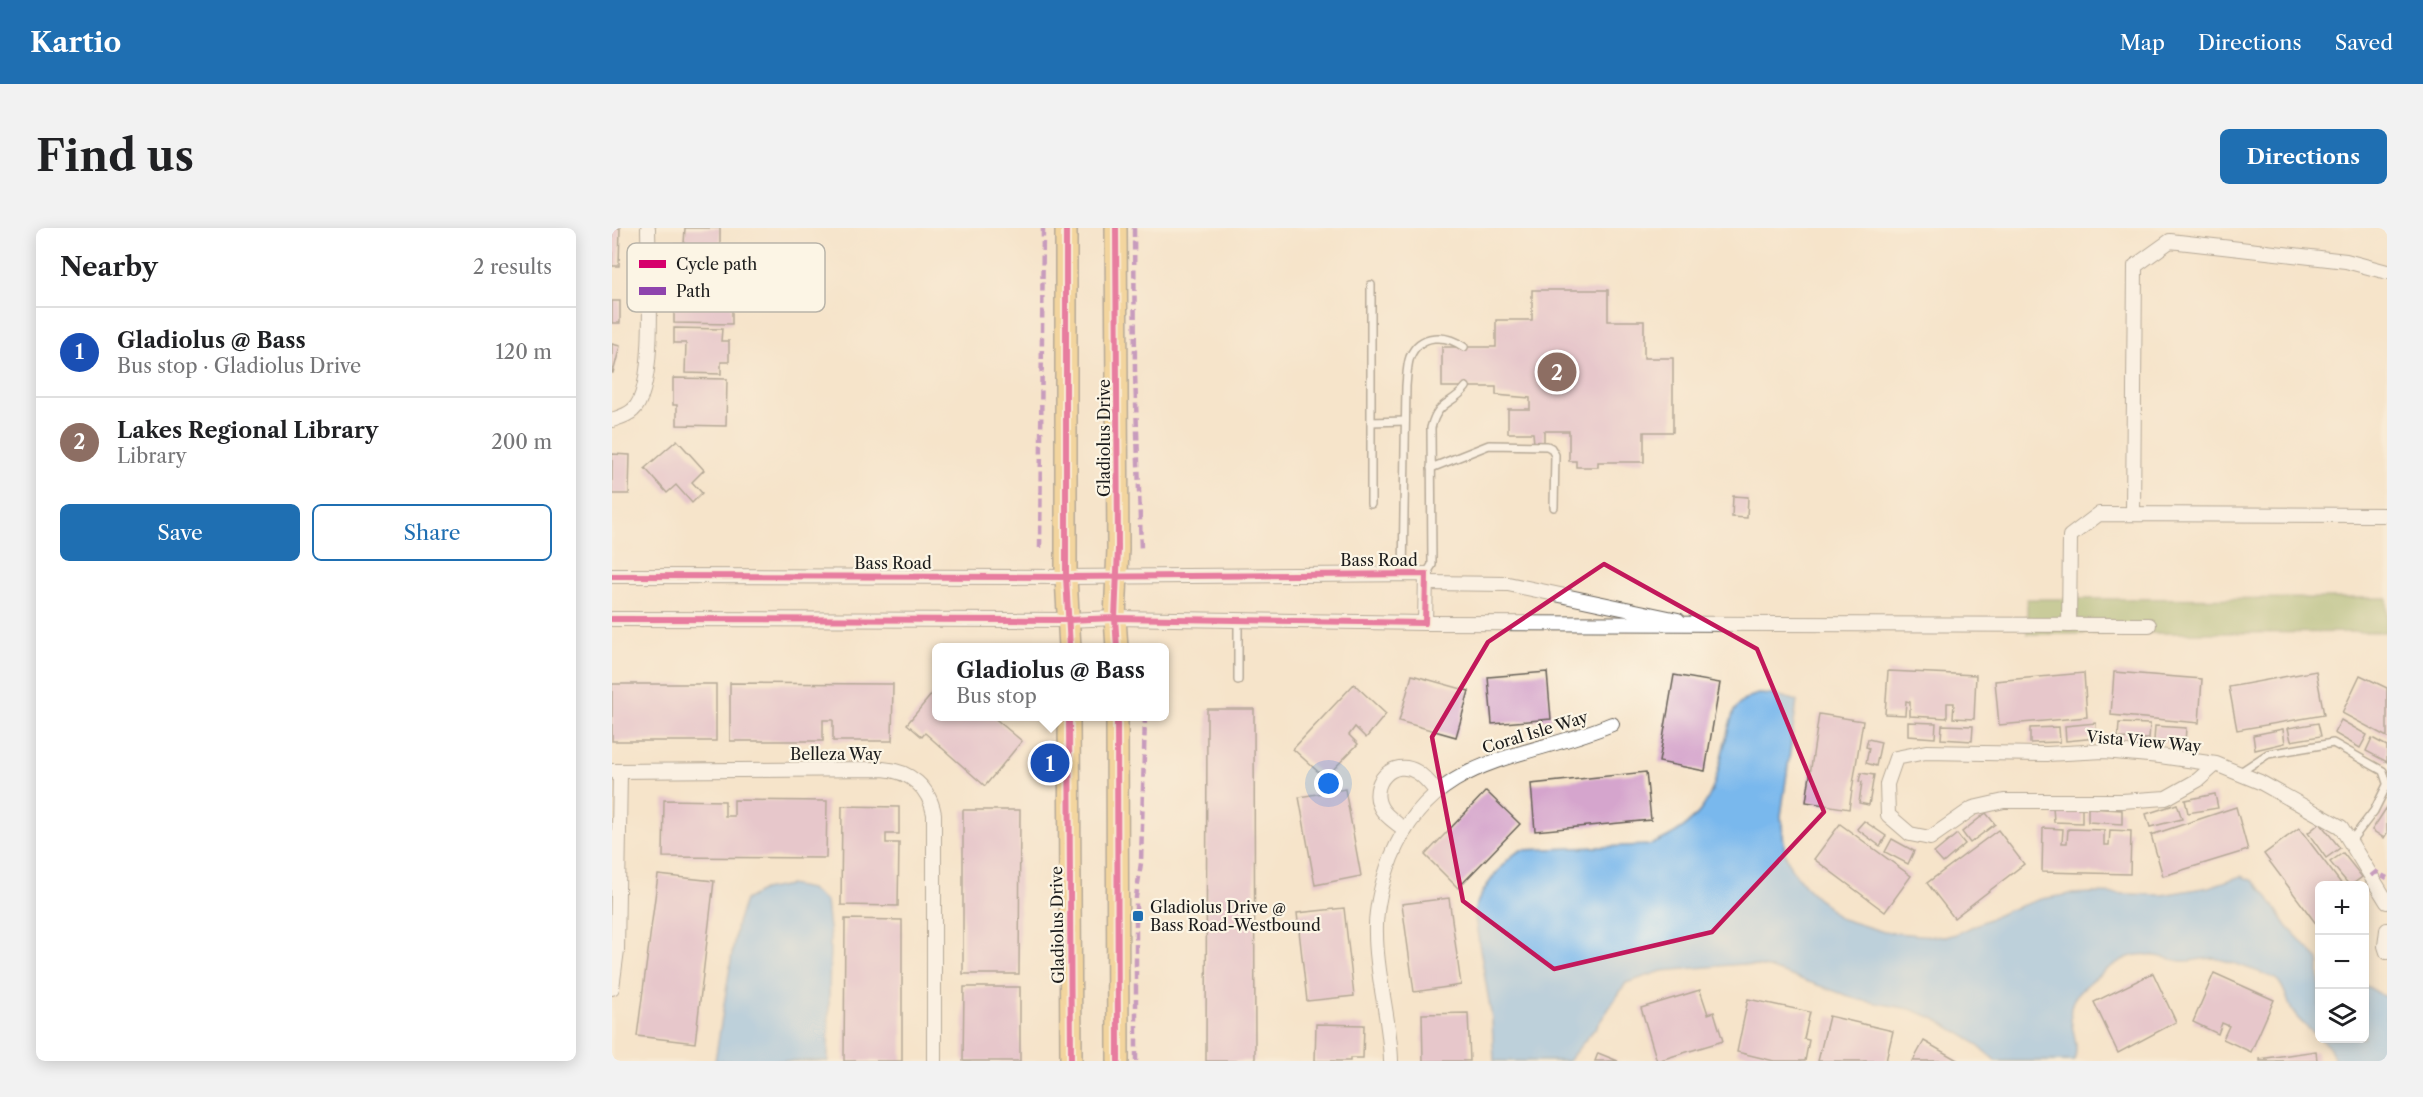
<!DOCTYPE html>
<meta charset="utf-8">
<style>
:root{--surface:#fff;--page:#f2f2f2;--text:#202124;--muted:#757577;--line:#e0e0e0;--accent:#1f6fb2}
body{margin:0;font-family:"Libre Caslon Text",serif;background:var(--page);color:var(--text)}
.controls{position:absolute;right:18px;bottom:18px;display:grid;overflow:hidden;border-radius:9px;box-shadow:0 3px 15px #0003}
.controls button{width:54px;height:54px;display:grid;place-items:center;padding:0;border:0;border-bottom:2px solid var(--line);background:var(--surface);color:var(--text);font:30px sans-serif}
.you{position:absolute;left:717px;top:556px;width:21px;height:21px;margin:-15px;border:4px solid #fff;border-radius:50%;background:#1a73e8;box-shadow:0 0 0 9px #1a73e833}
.badge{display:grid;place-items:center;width:39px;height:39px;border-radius:50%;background:var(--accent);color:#fff;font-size:20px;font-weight:700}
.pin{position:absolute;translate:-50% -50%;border:3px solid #fff;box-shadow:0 2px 6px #0006}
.popup{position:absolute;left:320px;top:415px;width:237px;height:78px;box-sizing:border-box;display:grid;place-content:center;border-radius:9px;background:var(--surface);filter:drop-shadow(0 2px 4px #0005);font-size:20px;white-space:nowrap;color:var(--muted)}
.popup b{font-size:22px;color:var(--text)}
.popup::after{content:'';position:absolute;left:50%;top:100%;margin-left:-12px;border:12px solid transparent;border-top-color:var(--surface)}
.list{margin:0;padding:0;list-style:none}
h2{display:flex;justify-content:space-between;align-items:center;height:78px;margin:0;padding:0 24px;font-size:26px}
h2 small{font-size:20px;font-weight:400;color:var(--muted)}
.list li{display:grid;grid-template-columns:39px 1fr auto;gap:18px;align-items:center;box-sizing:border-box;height:90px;padding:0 24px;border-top:2px solid var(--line)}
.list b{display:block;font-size:22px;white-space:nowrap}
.list p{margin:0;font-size:20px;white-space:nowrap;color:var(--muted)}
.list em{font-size:20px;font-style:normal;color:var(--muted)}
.actions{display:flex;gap:12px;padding:18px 24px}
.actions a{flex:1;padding:14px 0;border:2px solid var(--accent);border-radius:9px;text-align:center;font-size:21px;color:var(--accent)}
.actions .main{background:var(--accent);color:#fff}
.icon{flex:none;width:33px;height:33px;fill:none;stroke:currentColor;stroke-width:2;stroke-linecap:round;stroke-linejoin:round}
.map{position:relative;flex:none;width:1775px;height:833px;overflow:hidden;border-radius:9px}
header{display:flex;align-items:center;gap:36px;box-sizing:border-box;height:84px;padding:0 30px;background:var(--accent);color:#fff}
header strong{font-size:28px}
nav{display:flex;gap:33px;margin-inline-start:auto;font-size:21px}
.intro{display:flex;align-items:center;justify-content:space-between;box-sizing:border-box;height:144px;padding:0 36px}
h1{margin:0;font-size:42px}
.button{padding:15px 27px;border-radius:9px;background:var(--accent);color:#fff;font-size:21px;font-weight:700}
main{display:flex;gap:36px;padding:0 36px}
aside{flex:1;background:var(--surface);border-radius:9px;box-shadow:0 3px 15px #0003}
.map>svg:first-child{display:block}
.forest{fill:#92ae61;stroke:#57653e;stroke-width:1.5}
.water{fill:#79b8ed;stroke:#4a6a84;stroke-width:1.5}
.building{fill:#d5a5cd}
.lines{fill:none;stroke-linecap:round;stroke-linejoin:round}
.lane-casing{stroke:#686259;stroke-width:10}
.street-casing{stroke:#686259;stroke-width:16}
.primary-casing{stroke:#686259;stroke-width:24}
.lane{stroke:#fff;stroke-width:7}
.street{stroke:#fff;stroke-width:14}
.primary{stroke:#f0c469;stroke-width:21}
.quiet{stroke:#8e44ad;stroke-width:4.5;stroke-dasharray:9 4.5;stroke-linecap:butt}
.cycleway-casing{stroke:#fcf5e5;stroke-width:10}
.cycleway{stroke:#d6006c;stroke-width:6}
.marked{fill:none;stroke:#c2185b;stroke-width:4.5;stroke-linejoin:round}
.poi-dot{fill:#1f6fb2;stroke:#fcf5e5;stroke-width:2}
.labels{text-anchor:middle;stroke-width:4.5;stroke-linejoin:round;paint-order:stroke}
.street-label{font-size:16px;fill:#1c1c1c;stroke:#fcf5e5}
.poi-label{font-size:16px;fill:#1c1c1c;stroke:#fcf5e5;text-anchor:start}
.key{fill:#fcf5e5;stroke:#b9b4a9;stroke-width:1.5}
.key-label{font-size:16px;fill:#1c1c1c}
</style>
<header>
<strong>Kartio</strong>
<nav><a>Map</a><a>Directions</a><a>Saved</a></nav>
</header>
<div class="intro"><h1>Find us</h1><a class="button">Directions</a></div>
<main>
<aside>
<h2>Nearby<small>2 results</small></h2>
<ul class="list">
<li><span class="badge" style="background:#1a4fb4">1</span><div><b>Gladiolus @ Bass</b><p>Bus stop · Gladiolus Drive</p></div><em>120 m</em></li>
<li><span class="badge" style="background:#8d6e63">2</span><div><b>Lakes Regional Library</b><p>Library</p></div><em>200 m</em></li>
</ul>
<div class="actions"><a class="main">Save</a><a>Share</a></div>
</aside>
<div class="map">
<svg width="1775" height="833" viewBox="0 0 1775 833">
<rect width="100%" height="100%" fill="#fcf5e5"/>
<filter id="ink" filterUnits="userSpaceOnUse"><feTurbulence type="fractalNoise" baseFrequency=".0167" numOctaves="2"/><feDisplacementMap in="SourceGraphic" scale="12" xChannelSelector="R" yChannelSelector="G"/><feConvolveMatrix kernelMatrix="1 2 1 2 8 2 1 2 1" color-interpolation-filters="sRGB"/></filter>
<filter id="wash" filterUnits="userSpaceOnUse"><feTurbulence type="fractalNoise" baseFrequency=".008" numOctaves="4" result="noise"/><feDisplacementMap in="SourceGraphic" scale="24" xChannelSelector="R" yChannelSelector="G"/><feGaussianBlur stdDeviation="1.35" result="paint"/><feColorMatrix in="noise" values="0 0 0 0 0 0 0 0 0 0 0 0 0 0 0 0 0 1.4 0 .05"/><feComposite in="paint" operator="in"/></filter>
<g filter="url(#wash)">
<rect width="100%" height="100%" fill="#f6e4ca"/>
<path class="forest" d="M 1775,370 L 1775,404 L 1415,406 L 1415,371 Z"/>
<g class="water">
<path d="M 1146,466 L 1165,467 L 1185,473 L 1169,588 L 1173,625 L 1179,640 L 1193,658 L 1227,690 L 1272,704 L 1332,709 L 1344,706 L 1397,682 L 1429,671 L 1459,666 L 1481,665 L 1550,667 L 1597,659 L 1629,648 L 1641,653 L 1654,666 L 1675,698 L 1707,732 L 1707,810 C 1699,802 1687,794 1681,784 C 1675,775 1674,760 1665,752 C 1659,747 1610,731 1601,730 C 1590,730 1580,734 1569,733 C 1554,731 1535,723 1520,728 C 1505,732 1470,758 1462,771 C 1451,791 1470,811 1462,833 L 1384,833 L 1359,812 L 1324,791 L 1298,781 L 1248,772 L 1157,740 L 1129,736 L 1050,743 L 1014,755 L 985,798 L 956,833 L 882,833 L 880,791 L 862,685 C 865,667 893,630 909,622 L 1038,617 C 1112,588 1100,546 1122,483 C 1128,474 1135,469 1146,466 Z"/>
<path d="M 177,657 L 198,661 L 214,674 L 218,710 L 216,833 L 103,833 L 125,695 L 133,672 L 151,662 Z"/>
<path d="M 1753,757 L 1775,770 L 1775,833 L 1723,833 L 1718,820 L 1708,811 L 1752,810 Z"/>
</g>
<g id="blocks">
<g class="building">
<path d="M 0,0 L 8,0 L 7,38 L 0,38 Z"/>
<path d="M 73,0 L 108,0 L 108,38 L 61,37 L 61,16 L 72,16 Z"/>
<path d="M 74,48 L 120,49 L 120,96 L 62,95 L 62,71 L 73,71 Z"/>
<path d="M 920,62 L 996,62 L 996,93 L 1032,93 L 1032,130 L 1061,130 L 1061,204 L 1032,204 L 1032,234 L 986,234 L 986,239 L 964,239 L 964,233 L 957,233 L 957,203 L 932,203 L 932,215 L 922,215 L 921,205 L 896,205 L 896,181 L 918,181 L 918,170 L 884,167 L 884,159 L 830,159 L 830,119 L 884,119 L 884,92 L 920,92 Z"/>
<rect x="0" y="73" width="8" height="22"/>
<path d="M 62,100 L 110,101 L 109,113 L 117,113 L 117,134 L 109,134 L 109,146 L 73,145 L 74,115 L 62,115 Z"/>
<path d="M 0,116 L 8,118 L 1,145 L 0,145 Z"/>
<path d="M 61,150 L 115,151 L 114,198 L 65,197 L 65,177 L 61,177 Z"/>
<path d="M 65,212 L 92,242 L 80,254 L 90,265 L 80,275 L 64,257 L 55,265 L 33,240 Z"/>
<path d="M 0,226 L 18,227 L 17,266 L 0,266 Z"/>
<path d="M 1121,268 L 1136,269 L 1135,290 L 1120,289 Z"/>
<path d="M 1276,443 L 1364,447 L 1362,491 L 1341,490 L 1342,475 L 1335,475 L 1335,490 L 1298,488 L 1298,474 L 1294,473 L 1293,487 L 1273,486 Z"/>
<path d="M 1704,443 L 1712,487 L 1625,502 L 1617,459 Z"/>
<path d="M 935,444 L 939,491 L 880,496 L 876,449 Z"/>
<path d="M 1502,444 L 1590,451 L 1587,495 L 1499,487 Z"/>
<path d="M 1472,445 L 1475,489 L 1387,497 L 1383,453 Z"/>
<path d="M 800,447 L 857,463 L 844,509 L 787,493 Z"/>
<path d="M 1062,447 L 1108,455 L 1093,543 L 1047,534 Z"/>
<path d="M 1748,447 L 1775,460 L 1775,509 L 1730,485 Z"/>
<path d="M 118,455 L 281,456 L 280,513 L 221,513 L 221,492 L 211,492 L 211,513 L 118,513 Z"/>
<rect x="0" y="456" width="104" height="57"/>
<path d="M 742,456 L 774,486 L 754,510 L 743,499 L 737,507 L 746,516 L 713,550 L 681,521 Z"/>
<path d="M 324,461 L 324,488 L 380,488 L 410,513 L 373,558 L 313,505 L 310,509 L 295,496 Z"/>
<path d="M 595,481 L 642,481 L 643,833 L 594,833 Z"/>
<path d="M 1207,486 L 1251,493 L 1237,581 L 1194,574 Z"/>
<path d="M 1729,492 L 1755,507 L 1748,520 L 1722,505 Z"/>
<path d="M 1296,494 L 1324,495 L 1323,510 L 1296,508 Z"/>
<path d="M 1484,495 L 1485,510 L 1454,513 L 1453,498 Z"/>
<path d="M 1507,495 L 1538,496 L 1537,511 L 1506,510 Z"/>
<path d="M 1706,495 L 1709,508 L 1679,513 L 1676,500 Z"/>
<path d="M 1330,497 L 1361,498 L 1360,513 L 1329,511 Z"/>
<path d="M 1543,498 L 1574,500 L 1573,515 L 1542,513 Z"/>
<path d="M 1447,499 L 1448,514 L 1418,515 L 1418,500 Z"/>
<path d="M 1671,501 L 1673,515 L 1643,522 L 1641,507 Z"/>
<path d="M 1760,510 L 1775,518 L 1775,534 L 1754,523 Z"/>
<path d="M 1256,511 L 1269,514 L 1264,538 L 1254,535 L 1257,520 L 1254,519 Z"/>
<path d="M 1034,544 L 1039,592 L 923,603 L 919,556 Z"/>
<path d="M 1249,545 L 1262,547 L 1257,577 L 1247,575 L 1250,554 L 1247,553 Z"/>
<path d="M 733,561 L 749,648 L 703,657 L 687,569 Z"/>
<path d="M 874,563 L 908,596 L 846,660 L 813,627 Z"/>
<path d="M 1603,566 L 1606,580 L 1576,585 L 1573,572 Z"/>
<path d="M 52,572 L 113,573 L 113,588 L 122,588 L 122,572 L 215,573 L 214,630 L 51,629 Z"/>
<path d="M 1565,576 L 1570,591 L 1538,599 L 1534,586 Z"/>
<path d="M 230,578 L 287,579 L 287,606 L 274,606 L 274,615 L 287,615 L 286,678 L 229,677 Z"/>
<path d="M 1441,578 L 1470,580 L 1470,595 L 1442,594 Z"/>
<path d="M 1624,579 L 1636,622 L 1551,648 L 1539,607 Z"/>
<path d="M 1775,579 L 1775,605 L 1772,610 L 1760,602 Z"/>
<path d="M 1476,580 L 1510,582 L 1510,596 L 1476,594 Z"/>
<path d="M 351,582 L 408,582 L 407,746 L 351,746 Z"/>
<path d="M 1374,585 L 1383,596 L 1358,615 L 1350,604 Z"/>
<path d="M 1252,593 L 1274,608 L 1268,618 L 1245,601 Z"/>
<path d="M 1708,595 L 1728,620 L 1714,630 L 1696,605 Z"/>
<path d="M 1228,596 L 1299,648 L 1273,684 L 1202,631 Z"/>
<path d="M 1431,600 L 1451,601 L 1450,615 L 1455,615 L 1456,601 L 1492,602 L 1492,617 L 1497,617 L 1498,602 L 1519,603 L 1518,646 L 1430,644 Z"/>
<path d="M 1687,600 L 1731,658 L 1708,658 L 1708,695 L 1705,697 L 1652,626 Z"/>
<path d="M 1386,602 L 1412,636 L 1342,690 L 1315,655 Z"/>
<path d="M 1345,606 L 1353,616 L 1331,635 L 1322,625 Z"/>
<path d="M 1280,611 L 1302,623 L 1296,636 L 1273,624 Z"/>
<path d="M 1731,625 L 1750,649 L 1738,658 L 1718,634 Z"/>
<path d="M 46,647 L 102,653 L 83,815 L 25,808 Z"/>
<path d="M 837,670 L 849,757 L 802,764 L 790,676 Z"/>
<path d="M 732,680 L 742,768 L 695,773 L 685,685 Z"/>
<path d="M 233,691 L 290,692 L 290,833 L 232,833 Z"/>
<path d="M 1541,745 L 1564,794 L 1506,825 L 1482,774 Z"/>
<path d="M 1602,745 L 1662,772 L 1639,824 L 1611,811 L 1617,798 L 1610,795 L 1606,806 L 1581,794 Z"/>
<path d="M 352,759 L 408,759 L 408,833 L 351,833 Z"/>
<path d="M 1088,762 L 1096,786 L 1102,784 L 1111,813 L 1045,833 L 1029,780 Z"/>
<path d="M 1136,771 L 1198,784 L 1192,811 L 1197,812 L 1193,833 L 1162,833 L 1125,824 Z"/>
<path d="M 856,785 L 858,833 L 811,833 L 810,786 Z"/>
<path d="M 1217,788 L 1281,803 L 1274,833 L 1206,833 Z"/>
<path d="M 704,796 L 752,797 L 751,830 L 738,830 L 738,833 L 703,833 Z"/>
<path d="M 1312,813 L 1347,833 L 1301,833 Z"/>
<path d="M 1704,823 L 1705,833 L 1648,833 L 1648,831 Z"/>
<path d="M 986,825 L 1006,833 L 983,833 Z"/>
</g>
</g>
</g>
<g filter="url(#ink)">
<use href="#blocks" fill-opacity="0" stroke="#686259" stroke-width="1.5"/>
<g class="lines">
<g class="lane-casing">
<g id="lane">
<path d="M 759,194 L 793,193"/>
<path d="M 819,240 L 877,217 L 935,218 L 939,220 L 943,227 L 942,279"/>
<path d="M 759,276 L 759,57"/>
<path d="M 791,346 L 794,158 C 795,148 795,137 798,129 C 808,105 834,106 852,119"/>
<path d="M 814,346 L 820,337 L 819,200 C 826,172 839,178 854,159"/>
<path d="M 626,391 L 626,452"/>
<path d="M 1627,545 L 1656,526 L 1721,515 L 1771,543 L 1775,555"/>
<path d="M 1738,614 L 1762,583 L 1775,557"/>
</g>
</g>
<g class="street-casing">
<g id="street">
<path d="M 0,192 C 6,190 16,187 21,182 C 46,161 36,35 36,0"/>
<path d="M 1521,286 L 1523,38 L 1558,13 L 1734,33 L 1775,44"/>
<path d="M 0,348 L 454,349 L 814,346 L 813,395 L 503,390 L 456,392 L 0,391"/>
<path d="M 814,355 L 896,356 L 1066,392"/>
<path d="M 813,395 L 1537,397"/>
<path d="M 1457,397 L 1458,308 L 1487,286 L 1775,287"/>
<path d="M 1604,536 L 1586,552 L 1554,570 L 1510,573 L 1392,573 L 1361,580 L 1318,610 L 1298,606 L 1276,587 L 1275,556 L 1284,530 L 1314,524 L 1435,526 L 1492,523 L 1548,528 L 1604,536 L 1648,554 L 1729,599 L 1775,674"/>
<path d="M 0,543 L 271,541 C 298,543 317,559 322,586 L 322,833"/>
<path d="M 793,602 C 785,595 774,589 769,580 C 756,556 781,529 805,544 C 813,549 819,557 825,564"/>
<path d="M 1775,702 L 1773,718 L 1775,724"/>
<path d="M 0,760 L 5,722 L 8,543"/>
<path d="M 779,833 C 778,790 764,748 764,706 C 763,680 770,654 779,630 C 821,525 912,533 1000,496"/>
</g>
</g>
<g class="primary-casing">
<g id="primary">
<path d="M 454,0 L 454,349 L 458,420"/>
<path d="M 504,0 L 506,321 L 503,390 L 505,420"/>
<path d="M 457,488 L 459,833"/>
<path d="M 505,488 L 506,833"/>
</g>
</g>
<use href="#lane" class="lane"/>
<use href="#street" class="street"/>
<use href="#primary" class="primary"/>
<g class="quiet">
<path d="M 522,0 L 523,145 L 529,321"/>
<path d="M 428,320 L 431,0"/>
<path d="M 1759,648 L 1764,644 L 1775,650"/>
<path d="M 524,833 L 524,669 L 529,635 L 533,488"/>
</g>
<g class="cycleway-casing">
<g id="cycleway">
<path d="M 454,0 L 454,349 L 458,420"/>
<path d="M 504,0 L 506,321 L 503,390 L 505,420"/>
<path d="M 0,348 L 454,349 L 814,346 L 813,395 L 503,390 L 456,392 L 0,391"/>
<path d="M 457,488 L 459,833"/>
<path d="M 505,488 L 506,833"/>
</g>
</g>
<use href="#cycleway" class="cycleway"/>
</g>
</g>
<path d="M0 0H1775V833H0ZM 992,336 L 1145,421 L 1212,584 L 1100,704 L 942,741 L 851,673 L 820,509 L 876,414 Z" fill="#f6e4ca" fill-opacity=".55" fill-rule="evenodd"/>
<path class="marked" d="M 992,336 L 1145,421 L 1212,584 L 1100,704 L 942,741 L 851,673 L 820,509 L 876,414 Z"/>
<rect class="poi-dot" x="520" y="682" width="12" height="12" rx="3"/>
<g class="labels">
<g class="street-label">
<text transform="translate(492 210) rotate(-90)" y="6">Gladiolus Drive</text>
<text x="767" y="338">Bass Road</text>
<text x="281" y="341">Bass Road</text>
<text transform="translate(923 504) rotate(-17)" y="6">Coral Isle Way</text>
<text transform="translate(1532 513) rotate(5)" y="6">Vista View Way</text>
<text x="224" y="532">Belleza Way</text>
<text transform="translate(445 697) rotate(-91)" y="6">Gladiolus Drive</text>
</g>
<g class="poi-label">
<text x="538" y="685">Gladiolus Drive @<tspan x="538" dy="18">Bass Road-Westbound</tspan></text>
</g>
</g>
<rect x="15" y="15" width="198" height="69" rx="9" class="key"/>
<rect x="27" y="32" width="27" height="8" fill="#d6006c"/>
<rect x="27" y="59" width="27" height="8" fill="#8e44ad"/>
<g class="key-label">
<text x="64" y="42">Cycle path</text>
<text x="64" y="69">Path</text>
</g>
</svg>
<div class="controls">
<button>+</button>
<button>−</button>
<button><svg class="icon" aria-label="layers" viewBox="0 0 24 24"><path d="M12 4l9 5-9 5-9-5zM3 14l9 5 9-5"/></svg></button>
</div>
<div class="you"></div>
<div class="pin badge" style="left:438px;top:535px;background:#1a4fb4">1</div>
<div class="popup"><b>Gladiolus @ Bass</b>Bus stop</div>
<div class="pin badge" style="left:945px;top:144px;background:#8d6e63">2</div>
</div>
</main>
